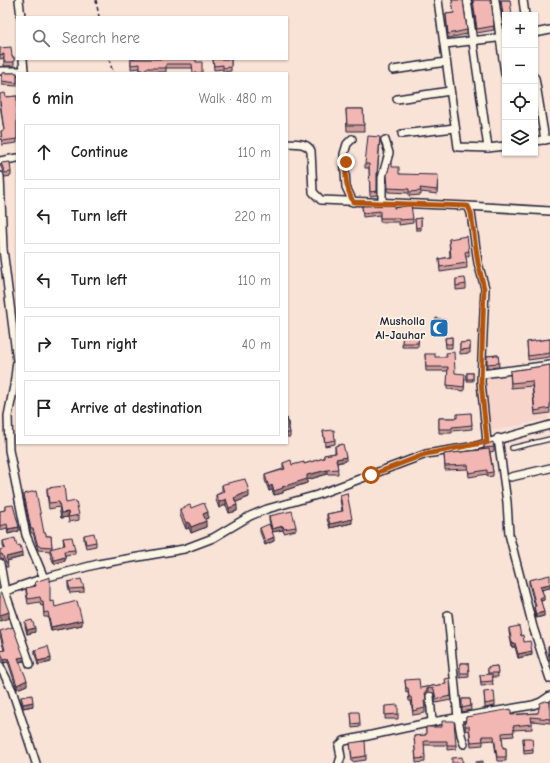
<!DOCTYPE html>
<meta charset="utf-8">
<style>
:root{--surface:#fff;--page:#f6f6f6;--text:#222;--muted:#767676;--line:#e0e0e0}
body{margin:0;font-family:"Comic Neue",sans-serif;background:var(--page);color:var(--text)}
.controls{position:absolute;right:12px;top:12px;display:grid;overflow:hidden;border-radius:0px;box-shadow:0 1px 3px #0004}
.controls button{width:36px;height:36px;display:grid;place-items:center;padding:0;border:0;border-bottom:1px solid var(--line);background:var(--surface);color:var(--text);font:20px sans-serif}
.stop{position:absolute;width:12px;height:12px;margin:-9px;border:3px solid #b45309;border-radius:50%;background:#fff}
.stop.end{background:#b45309;border-color:#fff;box-shadow:0 1px 4px #0008}
.list{margin:0;padding:0;list-style:none}
h2{display:flex;justify-content:space-between;align-items:center;height:52px;margin:0;padding:0 16px;font-size:17px}
h2 small{font-size:13px;font-weight:400;color:var(--muted)}
.list li{display:grid;grid-template-columns:26px 1fr auto;gap:12px;align-items:center;box-sizing:border-box;height:56px;margin:0 8px 8px;padding:0 8px;border:1px solid var(--line);border-radius:0px}
.list b{display:block;font-size:15px;white-space:nowrap}
.list em{font-size:13px;font-style:normal;color:var(--muted)}
.icon{flex:none;width:22px;height:22px;fill:none;stroke:currentColor;stroke-width:2;stroke-linecap:round;stroke-linejoin:round}
.map{position:relative;flex:none;width:550px;height:763px;overflow:hidden}
.search{position:absolute;background:var(--surface);box-shadow:0 1px 3px #0004;left:16px;top:16px;width:272px;height:44px;display:flex;align-items:center;gap:10px;box-sizing:border-box;padding:0 14px;border-radius:0px;color:var(--muted);font-size:15px}
.panel{position:absolute;background:var(--surface);box-shadow:0 1px 3px #0004;left:16px;top:72px;width:272px;height:372px;border-radius:0px}
.map>svg:first-child{display:block}
.built{fill:#f7d5cb}
.lines{fill:none;stroke-linecap:round;stroke-linejoin:round}
.lane-casing{stroke:#22223b;stroke-width:6}
.street-casing{stroke:#22223b;stroke-width:10}
.path{stroke:#22223b;stroke-width:1.5;stroke-dasharray:4 3;stroke-linecap:butt}
.lane{stroke:#fcf5e5;stroke-width:3.5}
.street{stroke:#fcf5e5;stroke-width:7}
.wall{fill:#d09d99;stroke:#22223b}
.shaded-wall{fill:#a9807d;stroke:#22223b}
.building{fill:#f2b7b2;stroke:#22223b}
.route{stroke:#b45309;stroke-width:5}
.labels{text-anchor:middle;stroke-width:3.5;stroke-linejoin:round;paint-order:stroke}
.poi-label{font-size:12px;font-weight:bold;fill:#22223b;stroke:#fcf5e5;text-anchor:end}
</style>
<div class="map">
<svg width="550" height="763" viewBox="0 0 550 763">
<rect width="100%" height="100%" fill="#f9e2d6"/>
<filter id="ink" filterUnits="userSpaceOnUse"><feTurbulence type="fractalNoise" baseFrequency=".025" numOctaves="2"/><feDisplacementMap in="SourceGraphic" scale="8" xChannelSelector="R" yChannelSelector="G"/><feConvolveMatrix kernelMatrix="1 2 1 2 8 2 1 2 1" color-interpolation-filters="sRGB"/></filter>
<g filter="url(#ink)">
<path class="built" d="M 542,370 L 548,419 L 491,431 L 482,379 Z"/>
<g class="lines">
<g class="lane-casing">
<path id="lane" d="M 512,448 L 550,439"/>
</g>
<g class="street-casing">
<g id="street">
<path d="M 19,0 L 21,17"/>
<path d="M 438,0 L 458,147 L 488,148 L 505,146"/>
<path d="M 467,0 L 488,148"/>
<path d="M 495,0 L 505,74"/>
<path d="M 523,0 L 525,15"/>
<path d="M 535,33 L 550,30"/>
<path d="M 445,44 L 505,37"/>
<path d="M 23,59 L 24,71"/>
<path d="M 393,70 L 446,62"/>
<path d="M 0,71 L 24,71 L 24,73"/>
<path d="M 535,78 L 545,140"/>
<path d="M 397,99 L 450,91"/>
<path d="M 402,134 L 455,128"/>
<path d="M 352,139 L 347,144 L 344,154 L 346,187 L 353,202"/>
<path d="M 535,141 L 550,139"/>
<path d="M 287,143 C 296,144 307,142 311,151 L 313,192 L 321,200 L 468,206 L 471,213 L 478,263 L 485,288 L 481,382 L 487,442"/>
<path d="M 0,161 L 17,158"/>
<path d="M 0,176 L 3,249 L 17,361 L 14,386 L 8,416 L 9,450 L 26,535 L 44,578"/>
<path d="M 382,203 L 382,178 L 389,153 L 385,140"/>
<path d="M 468,206 L 550,211"/>
<path d="M 482,374 L 550,365"/>
<path d="M 498,438 L 507,502 L 509,534 L 533,627 L 550,679"/>
<path d="M 511,477 L 550,468"/>
<path d="M 0,563 L 5,592 L 30,664"/>
<path d="M 0,593 L 44,578 L 98,564 L 184,549 L 213,538 L 250,516 L 267,509 L 317,495 L 426,454 L 476,446 L 550,425"/>
<path d="M 448,615 L 458,718 L 461,735 L 464,744"/>
<path d="M 0,666 L 12,690 L 36,763"/>
<path d="M 430,696 L 432,722"/>
<path d="M 339,763 L 341,757 L 339,746 L 344,741 L 432,722 L 533,705 L 541,702 L 550,696"/>
</g>
</g>
<g class="path">
<path d="M 96,0 L 99,17"/>
<path d="M 109,59 L 113,73"/>
</g>
<use href="#lane" class="lane"/>
<use href="#street" class="street"/>
</g>
<g class="wall">
<path d="M 452,0 L 463,0 L 467,30 L 467,34 L 448,38 L 446,14 L 454,13 Z"/>
<path d="M 472,0 L 491,0 L 494,30 L 477,33 Z"/>
<path d="M 500,0 L 510,0 L 505,15 L 505,28 L 504,28 Z"/>
<path d="M 0,48 L 12,57 L 14,57 L 14,66 L 4,66 L 4,58 L 0,59 Z"/>
<path d="M 131,59 L 196,59 L 192,68 L 166,68 L 166,72 L 146,72 L 146,73 L 140,73 L 140,68 L 131,69 Z"/>
<path d="M 213,59 L 231,59 L 231,71 L 223,72 L 223,69 L 214,70 Z"/>
<path d="M 2,73 L 17,73 L 17,86 L 2,85 Z"/>
<path d="M 0,94 L 6,97 L 17,96 L 17,143 L 2,145 L 1,131 L 4,131 L 0,105 Z"/>
<path d="M 346,109 L 363,109 L 364,131 L 347,131 Z"/>
<path d="M 380,141 L 377,178 L 377,195 L 370,196 L 369,168 L 365,168 L 365,164 Z"/>
<path d="M 1,163 L 11,172 L 11,176 L 5,177 L 1,167 Z"/>
<path d="M 392,167 L 399,174 L 438,179 L 437,194 L 421,192 L 421,195 L 409,196 L 409,193 L 388,192 L 387,175 Z"/>
<path d="M 362,206 L 394,208 L 413,219 L 413,223 L 399,225 L 399,222 L 380,222 L 380,215 L 363,217 Z"/>
<path d="M 421,218 L 421,230 L 416,230 L 415,219 Z"/>
<path d="M 449,239 L 469,251 L 469,256 L 466,256 L 467,268 L 440,272 L 439,259 L 450,257 Z"/>
<path d="M 456,279 L 466,284 L 466,289 L 456,290 Z"/>
<path d="M 445,324 L 443,334 L 434,332 L 434,328 Z"/>
<path d="M 403,332 L 419,333 L 418,347 L 402,347 Z"/>
<path d="M 452,337 L 452,348 L 446,348 L 445,338 Z"/>
<path d="M 550,339 L 550,357 L 528,360 L 527,342 Z"/>
<path d="M 470,342 L 470,353 L 460,354 L 460,343 Z"/>
<path d="M 425,354 L 435,357 L 455,373 L 465,378 L 464,391 L 447,389 L 448,371 L 426,371 Z"/>
<path d="M 498,355 L 499,367 L 487,368 L 487,356 Z"/>
<path d="M 550,365 L 550,413 L 535,415 L 532,386 L 511,388 L 510,371 Z"/>
<rect x="467" y="373" width="6" height="8"/>
<path d="M 471,413 L 472,429 L 452,431 L 452,433 L 439,433 L 439,418 L 457,418 Z"/>
<path d="M 287,418 L 290,433 L 290,437 L 287,437 Z"/>
<path d="M 323,431 L 335,440 L 335,444 L 325,446 Z"/>
<path d="M 484,445 L 494,447 L 494,451 L 490,452 L 493,472 L 493,476 L 487,477 L 487,474 L 469,477 L 468,469 L 445,470 L 444,454 L 484,449 Z"/>
<path d="M 335,446 L 346,461 L 337,463 L 338,474 L 327,474 L 307,480 L 307,483 L 283,491 L 283,493 L 274,495 L 272,490 L 269,491 L 265,480 L 265,475 L 283,469 L 283,463 L 292,465 L 304,464 L 324,458 L 324,455 L 335,453 Z"/>
<path d="M 222,485 L 249,497 L 236,502 L 237,511 L 229,513 L 226,505 L 219,508 L 216,500 L 216,495 L 222,492 Z"/>
<path d="M 47,488 L 66,503 L 79,515 L 79,520 L 69,522 L 68,517 L 61,518 L 59,507 L 49,509 L 47,493 Z"/>
<path d="M 24,494 L 44,533 L 46,536 L 51,536 L 52,549 L 64,546 L 63,538 L 75,550 L 75,554 L 65,555 L 65,561 L 54,564 L 50,554 L 50,551 L 38,550 L 33,533 L 31,533 L 24,498 Z"/>
<path d="M 340,495 L 352,523 L 330,528 L 327,519 L 327,514 L 342,511 L 340,499 Z"/>
<path d="M 5,506 L 19,531 L 8,534 L 7,528 L 0,530 L 0,511 L 5,510 Z"/>
<path d="M 191,508 L 208,518 L 205,519 L 206,527 L 191,533 L 189,528 L 186,529 L 180,515 L 180,509 Z"/>
<path d="M 269,516 L 296,527 L 296,530 L 284,533 L 283,530 L 272,532 L 274,541 L 265,545 L 260,532 L 260,528 L 272,531 L 269,520 Z"/>
<path d="M 84,535 L 96,542 L 96,546 L 86,548 L 84,540 Z"/>
<path d="M 3,541 L 17,546 L 22,557 L 7,561 L 8,567 L 6,567 L 2,558 L 0,559 L 0,550 L 4,549 L 3,545 Z"/>
<path d="M 529,580 L 550,588 L 542,589 L 544,600 L 541,601 L 544,616 L 536,618 L 534,610 L 534,607 L 535,606 L 529,584 Z"/>
<path d="M 35,582 L 55,607 L 82,625 L 51,631 L 48,617 L 44,617 L 43,605 L 41,606 L 40,602 L 28,604 L 26,592 L 26,588 L 35,586 Z"/>
<path d="M 68,582 L 84,588 L 84,592 L 70,593 L 68,586 Z"/>
<path d="M 25,622 L 35,632 L 27,634 L 25,626 Z"/>
<path d="M 509,628 L 521,636 L 524,642 L 532,655 L 518,658 L 515,647 L 512,647 L 509,632 Z"/>
<path d="M 0,631 L 24,661 L 19,662 L 27,685 L 17,689 L 8,662 L 4,663 L 0,655 L 0,651 L 4,650 L 0,636 Z"/>
<path d="M 548,646 L 550,646 L 550,661 L 548,652 Z"/>
<path d="M 35,650 L 51,662 L 38,665 L 35,654 Z"/>
<path d="M 460,663 L 468,663 L 469,677 L 460,678 Z"/>
<path d="M 497,666 L 498,677 L 492,677 L 493,685 L 481,686 L 480,675 L 488,675 L 488,667 Z"/>
<path d="M 405,680 L 420,688 L 445,684 L 451,696 L 451,700 L 436,703 L 434,693 L 428,692 L 425,696 L 426,705 L 425,705 L 425,713 L 413,715 L 411,701 L 409,701 L 408,692 L 406,693 Z"/>
<path d="M 484,692 L 495,702 L 495,706 L 485,708 Z"/>
<path d="M 21,697 L 33,706 L 23,708 L 21,701 Z"/>
<path d="M 462,699 L 470,699 L 471,710 L 462,712 Z"/>
<path d="M 550,702 L 550,723 L 532,721 L 532,729 L 513,730 L 514,736 L 502,737 L 503,748 L 506,748 L 506,761 L 497,761 L 494,740 L 483,741 L 483,745 L 471,746 L 469,730 L 465,731 L 466,717 L 538,713 Z"/>
<path d="M 385,706 L 398,714 L 398,719 L 385,719 Z"/>
<path d="M 351,712 L 360,723 L 360,727 L 352,728 Z"/>
<path d="M 426,727 L 456,745 L 456,749 L 447,750 L 447,745 L 424,745 L 425,762 L 416,763 L 414,736 L 426,735 Z"/>
<path d="M 523,738 L 533,749 L 533,753 L 524,754 Z"/>
<path d="M 350,743 L 366,756 L 366,760 L 352,762 Z"/>
</g>
<g class="shaded-wall">
<path d="M 445,320 L 445,324 L 443,334 L 443,330 Z"/>
<path d="M 346,457 L 346,461 L 336,463 L 336,459 Z"/>
<path d="M 327,470 L 327,474 L 307,480 L 307,483 L 283,491 L 283,493 L 274,495 L 274,491 L 282,487 L 307,475 Z"/>
<path d="M 272,485 L 272,490 L 269,491 L 269,487 Z"/>
<path d="M 249,491 L 249,497 L 234,503 L 234,498 Z"/>
<path d="M 226,499 L 226,505 L 219,508 L 219,502 Z"/>
<path d="M 237,505 L 237,511 L 229,513 L 229,508 Z"/>
<path d="M 68,512 L 68,517 L 61,518 L 61,513 Z"/>
<path d="M 208,512 L 208,518 L 203,520 L 203,514 Z"/>
<path d="M 352,519 L 352,523 L 330,528 L 330,524 Z"/>
<path d="M 206,521 L 206,527 L 191,533 L 191,527 Z"/>
<path d="M 189,522 L 189,528 L 186,529 L 186,523 Z"/>
<path d="M 283,526 L 283,530 L 272,532 L 272,529 Z"/>
<path d="M 19,527 L 19,531 L 8,534 L 8,529 Z"/>
<path d="M 274,537 L 274,541 L 265,545 L 265,541 Z"/>
<path d="M 22,553 L 22,557 L 6,561 L 6,557 Z"/>
<path d="M 65,557 L 65,561 L 54,564 L 54,560 Z"/>
<path d="M 550,584 L 550,588 L 540,590 L 540,586 Z"/>
<path d="M 544,596 L 544,600 L 540,601 L 540,598 Z"/>
<path d="M 9,612 L 9,618 L 0,621 L 0,615 Z"/>
<path d="M 544,612 L 544,616 L 536,618 L 536,614 Z"/>
<path d="M 82,620 L 82,625 L 51,631 L 51,627 Z"/>
<path d="M 35,628 L 35,632 L 27,634 L 27,630 Z"/>
<rect x="512" y="643" width="3" height="4"/>
<path d="M 532,651 L 532,655 L 518,658 L 518,654 Z"/>
<path d="M 24,657 L 24,661 L 18,662 L 18,658 Z"/>
<path d="M 8,658 L 8,662 L 4,663 L 4,659 Z"/>
<path d="M 51,658 L 51,662 L 38,665 L 38,661 Z"/>
<path d="M 27,680 L 27,685 L 17,689 L 17,685 Z"/>
<path d="M 428,688 L 428,692 L 425,696 L 425,692 Z"/>
<path d="M 33,702 L 33,706 L 23,708 L 23,704 Z"/>
</g>
<g class="building">
<path d="M 452,0 L 463,0 L 467,30 L 448,34 L 446,14 L 454,13 Z"/>
<path d="M 473,0 L 491,0 L 494,26 L 477,29 Z"/>
<path d="M 501,0 L 510,0 L 512,15 L 505,15 L 505,24 L 504,24 Z"/>
<path d="M 11,47 L 12,57 L 14,57 L 14,62 L 4,62 L 4,54 L 0,55 L 0,48 Z"/>
<path d="M 131,59 L 196,59 L 196,62 L 202,62 L 202,73 L 193,73 L 192,64 L 166,64 L 166,68 L 146,68 L 146,70 L 140,70 L 140,64 L 131,65 Z"/>
<path d="M 213,59 L 231,59 L 231,67 L 223,68 L 223,65 L 214,66 Z"/>
<path d="M 2,73 L 17,73 L 17,83 L 2,81 Z"/>
<path d="M 5,93 L 6,97 L 17,96 L 17,139 L 2,141 L 1,131 L 4,130 L 0,101 L 0,94 Z"/>
<path d="M 346,109 L 363,109 L 364,125 L 347,125 Z"/>
<path d="M 368,136 L 380,137 L 377,174 L 377,191 L 370,192 L 369,164 L 365,164 Z"/>
<path d="M 10,162 L 11,172 L 5,173 L 1,163 Z"/>
<path d="M 390,164 L 392,164 L 392,167 L 399,167 L 399,174 L 438,175 L 437,190 L 420,188 L 421,191 L 409,192 L 409,189 L 388,188 L 387,175 Z"/>
<path d="M 394,205 L 394,208 L 411,205 L 413,219 L 399,220 L 399,218 L 380,218 L 380,211 L 363,213 L 362,206 Z"/>
<path d="M 421,218 L 421,227 L 416,228 L 415,219 Z"/>
<path d="M 467,236 L 469,251 L 465,252 L 467,263 L 440,267 L 439,259 L 451,257 L 449,239 Z"/>
<path d="M 465,278 L 466,284 L 456,286 L 456,279 Z"/>
<path d="M 436,318 L 445,320 L 443,330 L 434,328 Z"/>
<path d="M 403,332 L 419,333 L 418,343 L 402,343 Z"/>
<path d="M 452,337 L 452,344 L 446,344 L 445,338 Z"/>
<path d="M 550,339 L 550,353 L 528,356 L 527,342 Z"/>
<path d="M 470,342 L 470,349 L 460,350 L 460,343 Z"/>
<path d="M 454,352 L 455,373 L 465,374 L 464,387 L 447,385 L 448,367 L 426,367 L 425,354 L 435,354 L 435,357 L 447,357 L 446,353 Z"/>
<path d="M 498,355 L 499,363 L 487,364 L 487,356 Z"/>
<path d="M 550,365 L 550,408 L 535,411 L 532,381 L 511,383 L 510,371 Z"/>
<rect x="467" y="373" width="6" height="6"/>
<path d="M 471,413 L 472,425 L 452,427 L 452,429 L 439,429 L 439,418 L 457,418 L 457,414 Z"/>
<path d="M 287,418 L 290,433 L 287,433 Z"/>
<path d="M 334,430 L 335,440 L 325,442 L 323,431 Z"/>
<path d="M 493,442 L 494,447 L 484,448 L 484,445 Z"/>
<path d="M 343,444 L 346,457 L 336,459 L 338,469 L 327,470 L 307,475 L 307,479 L 282,487 L 283,488 L 274,491 L 272,485 L 269,487 L 265,475 L 285,469 L 283,463 L 291,460 L 292,465 L 304,462 L 304,464 L 324,458 L 324,455 L 336,453 L 335,446 Z"/>
<path d="M 489,449 L 493,472 L 487,473 L 487,470 L 469,473 L 468,465 L 445,466 L 444,454 Z"/>
<path d="M 245,479 L 249,491 L 234,498 L 237,505 L 229,508 L 226,499 L 219,502 L 216,495 L 224,492 L 222,485 L 224,484 Z"/>
<path d="M 64,486 L 66,503 L 76,501 L 79,515 L 69,517 L 68,512 L 61,513 L 59,502 L 49,503 L 47,488 Z"/>
<path d="M 36,491 L 44,533 L 46,533 L 46,536 L 51,536 L 52,547 L 38,546 L 33,529 L 31,529 L 24,494 Z"/>
<path d="M 347,493 L 352,519 L 330,524 L 327,514 L 343,511 L 340,495 Z"/>
<path d="M 204,503 L 208,512 L 203,514 L 206,521 L 191,527 L 189,522 L 186,523 L 180,509 L 190,505 L 191,508 Z"/>
<path d="M 13,505 L 19,527 L 8,529 L 7,524 L 0,526 L 0,511 L 5,510 L 5,506 Z"/>
<path d="M 292,511 L 296,527 L 284,529 L 283,526 L 272,529 L 269,516 Z"/>
<path d="M 269,524 L 274,537 L 265,541 L 260,528 Z"/>
<path d="M 94,533 L 96,542 L 86,544 L 84,535 Z"/>
<path d="M 72,537 L 75,550 L 64,551 L 65,557 L 54,560 L 50,549 L 65,545 L 63,538 Z"/>
<path d="M 15,538 L 17,546 L 20,545 L 22,553 L 6,557 L 8,563 L 6,563 L 2,554 L 0,555 L 0,550 L 5,548 L 3,541 Z"/>
<path d="M 550,575 L 550,584 L 540,586 L 544,596 L 540,598 L 544,612 L 536,614 L 534,607 L 536,606 L 529,580 Z"/>
<path d="M 50,577 L 50,602 L 54,601 L 55,607 L 77,601 L 82,620 L 51,627 L 48,612 L 44,613 L 43,601 L 41,601 L 40,597 L 28,599 L 26,588 L 36,586 L 35,582 Z"/>
<path d="M 81,579 L 84,588 L 70,589 L 68,582 Z"/>
<path d="M 0,593 L 2,593 L 9,612 L 0,615 Z"/>
<path d="M 32,620 L 35,628 L 27,630 L 25,622 Z"/>
<path d="M 519,626 L 521,636 L 523,635 L 524,642 L 530,641 L 532,651 L 518,654 L 515,643 L 512,643 L 509,628 Z"/>
<path d="M 13,627 L 24,657 L 18,658 L 27,680 L 17,685 L 8,658 L 4,659 L 0,651 L 5,650 L 0,631 Z"/>
<path d="M 48,646 L 51,658 L 38,661 L 35,650 Z"/>
<path d="M 548,646 L 550,646 L 550,655 Z"/>
<path d="M 460,663 L 468,663 L 469,673 L 460,673 Z"/>
<path d="M 497,666 L 498,673 L 488,673 L 488,667 Z"/>
<path d="M 492,674 L 493,681 L 481,682 L 480,675 Z"/>
<path d="M 450,678 L 451,696 L 436,699 L 434,689 L 428,688 L 425,692 L 426,701 L 424,701 L 425,708 L 413,711 L 411,697 L 409,697 L 408,688 L 406,688 L 405,680 L 419,679 L 420,688 L 446,684 L 445,679 Z"/>
<path d="M 494,691 L 495,702 L 485,704 L 484,692 Z"/>
<path d="M 32,695 L 33,702 L 23,704 L 21,697 Z"/>
<path d="M 462,699 L 470,699 L 471,706 L 462,708 Z"/>
<path d="M 545,701 L 550,702 L 550,719 L 531,717 L 532,724 L 513,726 L 514,732 L 502,733 L 503,748 L 506,748 L 506,757 L 497,757 L 494,736 L 482,736 L 483,741 L 471,742 L 469,726 L 465,726 L 466,717 L 511,709 L 511,715 L 538,713 L 540,703 Z"/>
<path d="M 398,705 L 398,714 L 385,715 L 385,706 Z"/>
<path d="M 351,712 L 359,712 L 360,723 L 352,724 Z"/>
<path d="M 442,721 L 454,721 L 456,745 L 447,745 L 447,741 L 424,741 L 425,758 L 416,759 L 414,736 L 426,735 L 426,727 L 442,727 Z"/>
<path d="M 523,738 L 532,738 L 533,749 L 524,750 Z"/>
<path d="M 365,741 L 366,756 L 352,758 L 350,743 Z"/>
<path d="M 462,757 L 463,763 L 452,763 L 452,758 Z"/>
<path d="M 483,761 L 483,763 L 476,763 L 476,762 Z"/>
</g>
</g>
<g class="lines" filter="url(#ink)">
<path class="route" d="M 346,162 C 345,179 346,186 353,202 L 468,206 L 471,213 L 478,263 L 484,288 L 481,382 L 487,442 L 426,454 L 371,475"/>
</g>
<defs>
<g id="mosque-square" transform="scale(1)"><rect x="-9" y="-9" width="18" height="18" rx="4" fill="#1f6fb2" stroke="#fcf5e5"/><path d="M3.5-4.9A6 6 0 1 0 3.5 4.9A5 5 0 1 1 3.5-4.9Z" fill="#fff"/></g>
</defs>
<g fill-rule="evenodd">
<use href="#mosque-square" x="439" y="328"/>
</g>
<g class="labels">
<g class="poi-label">
<text x="425" y="325">Musholla<tspan x="425" dy="14">Al-Jauhar</tspan></text>
</g>
</g>
</svg>
<div class="controls">
<button>+</button>
<button>−</button>
<button><svg class="icon" aria-label="locate" viewBox="0 0 24 24"><circle cx="12" cy="12" r="6"/><path d="M12 2v4M12 18v4M2 12h4M18 12h4"/></svg></button>
<button><svg class="icon" aria-label="layers" viewBox="0 0 24 24"><path d="M12 4l9 5-9 5-9-5zM3 14l9 5 9-5"/></svg></button>
</div>
<div class="stop" style="left:371px;top:475px"></div>
<div class="stop end" style="left:346px;top:162px"></div>
<div class="search"><svg class="icon" aria-label="search" viewBox="0 0 24 24"><circle cx="10" cy="10" r="6"/><path d="M15 15l6 6"/></svg>Search here</div>
<section class="panel">
<h2>6 min<small>Walk · 480 m</small></h2>
<ul class="list">
<li><svg class="icon" aria-label="ahead" viewBox="0 0 24 24"><path d="M12 20V5M6 11l6-6 6 6"/></svg><div><b>Continue</b></div><em>110 m</em></li>
<li><svg class="icon" aria-label="left" viewBox="0 0 24 24"><path d="M17 20v-9H6M10 6l-5 5 5 5"/></svg><div><b>Turn left</b></div><em>220 m</em></li>
<li><svg class="icon" aria-label="left" viewBox="0 0 24 24"><path d="M17 20v-9H6M10 6l-5 5 5 5"/></svg><div><b>Turn left</b></div><em>110 m</em></li>
<li><svg class="icon" aria-label="right" viewBox="0 0 24 24"><path d="M7 20v-9h11M14 6l5 5-5 5"/></svg><div><b>Turn right</b></div><em>40 m</em></li>
<li><svg class="icon" aria-label="arrive" viewBox="0 0 24 24"><path d="M6 21V4h12l-3 4 3 4H6"/></svg><div><b>Arrive at destination</b></div></li>
</ul>
</section>
</div>
